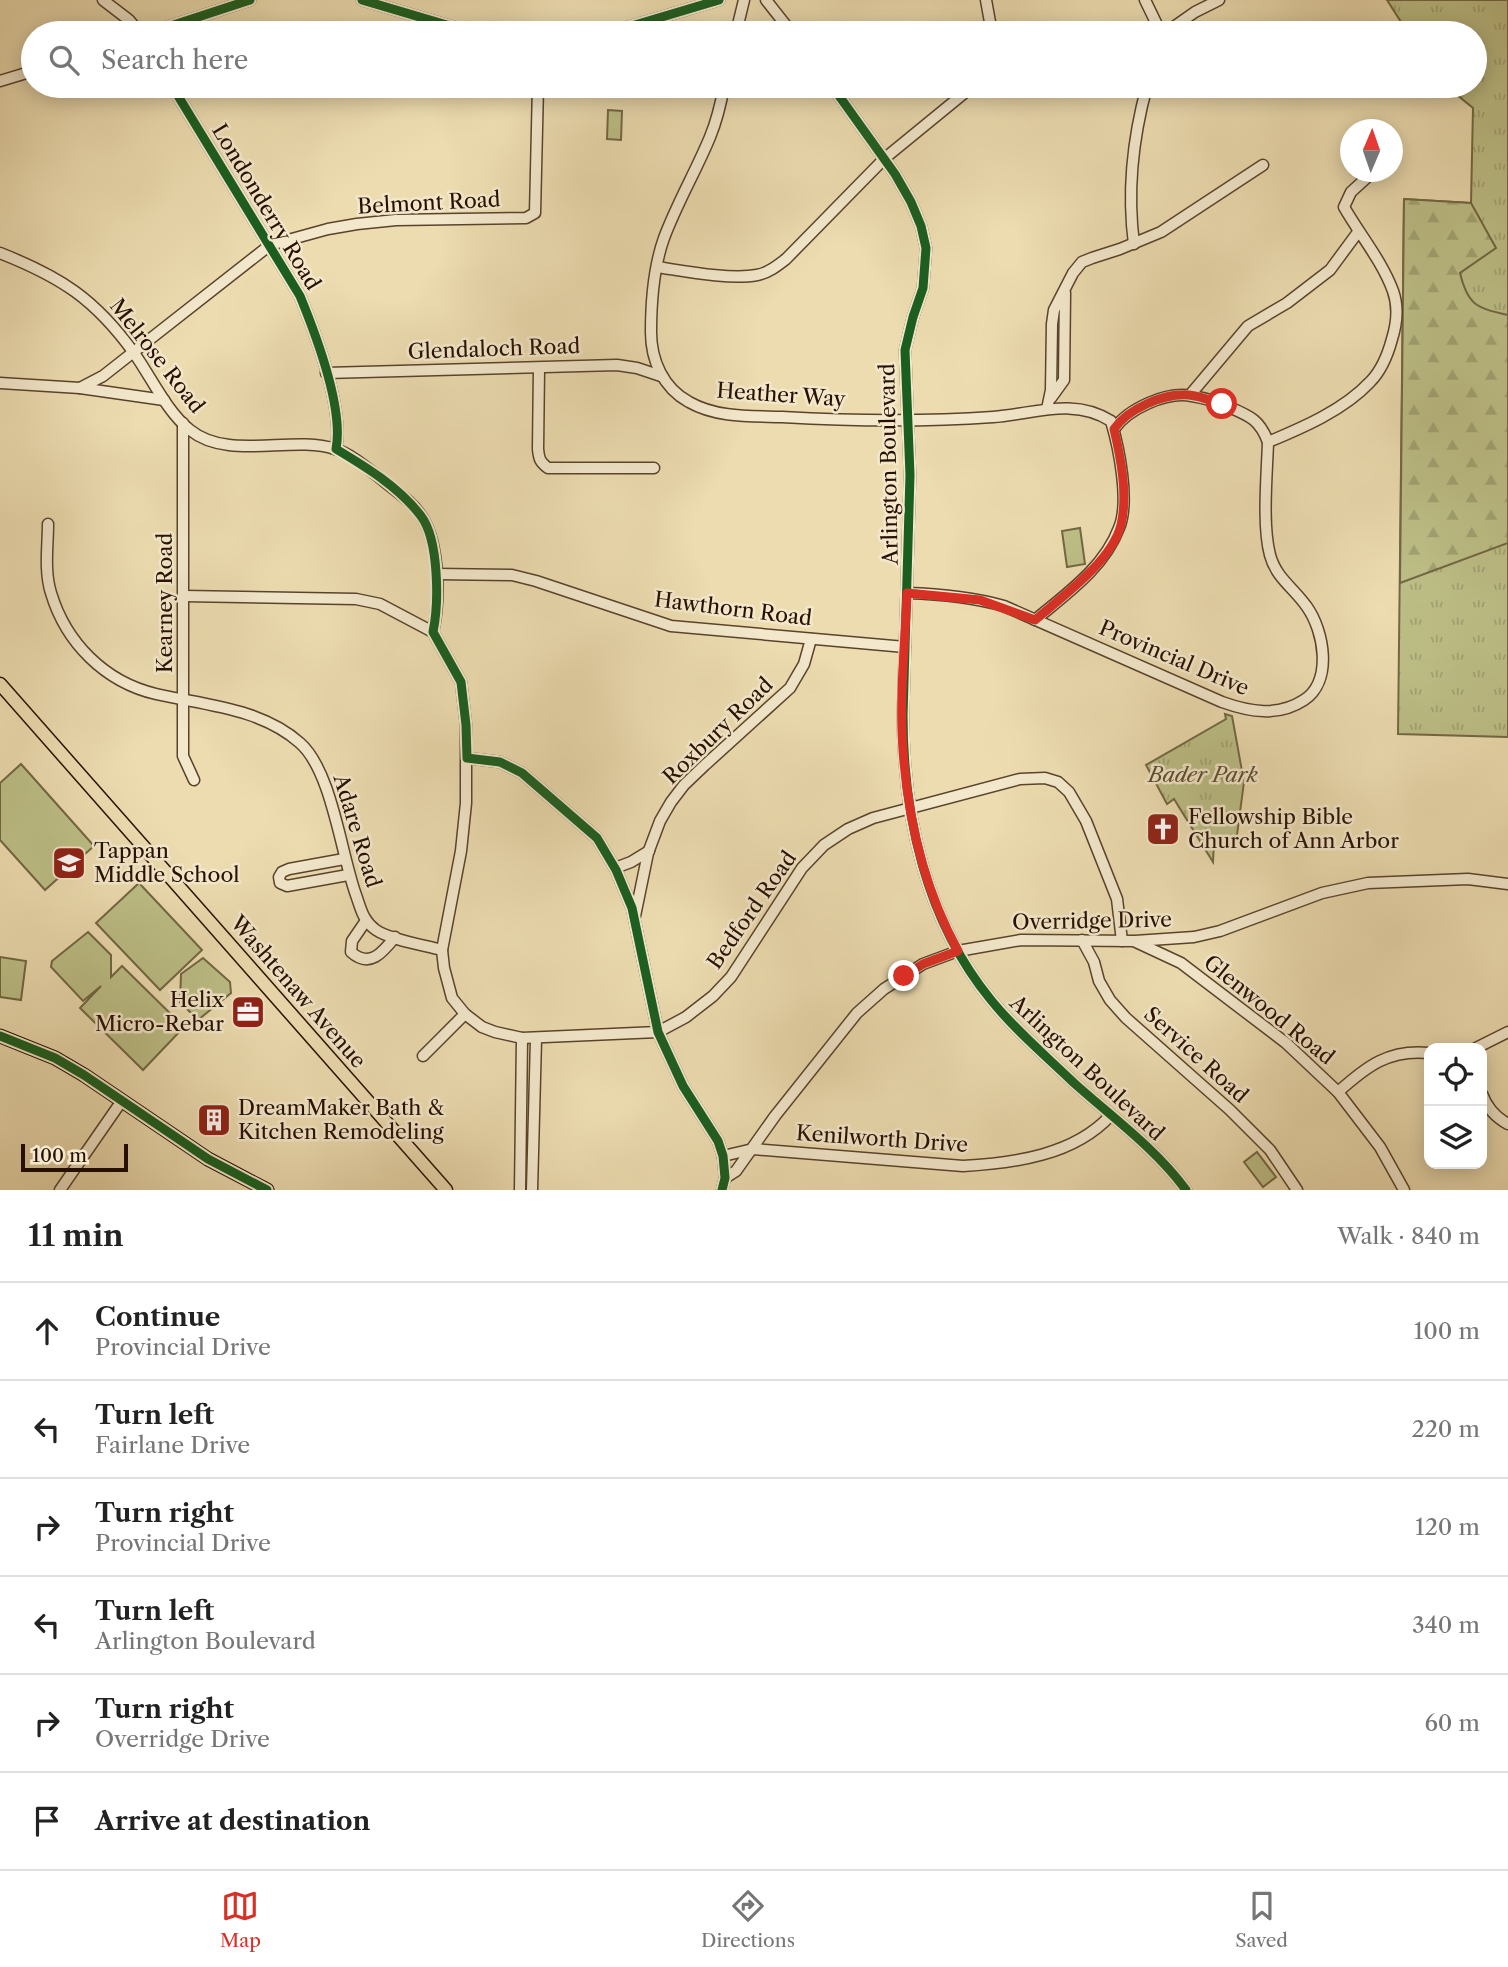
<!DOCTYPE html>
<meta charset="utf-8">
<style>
:root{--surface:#fff;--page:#f6f6f6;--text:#222;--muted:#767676;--line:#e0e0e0;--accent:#d93025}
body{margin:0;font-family:"Libre Caslon Text",serif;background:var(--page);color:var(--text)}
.controls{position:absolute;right:21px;bottom:21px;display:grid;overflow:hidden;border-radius:14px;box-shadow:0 4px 18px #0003}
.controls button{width:63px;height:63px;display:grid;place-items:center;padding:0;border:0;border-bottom:2px solid var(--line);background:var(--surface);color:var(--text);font:35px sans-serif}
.compass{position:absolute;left:1340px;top:119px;width:63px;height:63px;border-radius:50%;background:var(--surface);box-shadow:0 4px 18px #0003;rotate:2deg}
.scale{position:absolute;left:21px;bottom:18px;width:107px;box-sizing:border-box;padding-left:7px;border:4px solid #281000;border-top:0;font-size:19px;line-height:24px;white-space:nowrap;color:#281000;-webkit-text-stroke:5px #f3e8cc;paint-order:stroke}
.stop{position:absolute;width:21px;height:21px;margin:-16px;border:5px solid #d93025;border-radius:50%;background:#fff}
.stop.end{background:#d93025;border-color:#fff;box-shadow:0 2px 7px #0008}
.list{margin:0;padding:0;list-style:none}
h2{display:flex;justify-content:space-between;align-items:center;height:91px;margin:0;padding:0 28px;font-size:30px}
h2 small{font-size:23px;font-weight:400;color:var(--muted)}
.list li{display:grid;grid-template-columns:46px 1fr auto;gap:21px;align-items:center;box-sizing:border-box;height:98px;padding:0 28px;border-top:2px solid var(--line)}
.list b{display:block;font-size:26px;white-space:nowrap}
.list p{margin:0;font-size:23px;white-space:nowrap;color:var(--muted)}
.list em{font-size:23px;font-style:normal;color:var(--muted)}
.icon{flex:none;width:38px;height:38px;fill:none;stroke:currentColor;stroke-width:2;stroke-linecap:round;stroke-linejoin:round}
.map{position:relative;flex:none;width:1508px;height:1190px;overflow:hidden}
.search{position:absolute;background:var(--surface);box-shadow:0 4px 18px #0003;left:21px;right:21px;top:21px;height:77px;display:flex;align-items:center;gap:18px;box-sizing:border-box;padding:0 24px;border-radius:38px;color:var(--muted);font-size:26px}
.sheet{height:679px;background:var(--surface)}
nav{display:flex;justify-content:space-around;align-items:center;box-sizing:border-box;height:98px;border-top:2px solid var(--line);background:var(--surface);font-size:19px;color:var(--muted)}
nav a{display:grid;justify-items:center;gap:4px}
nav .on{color:var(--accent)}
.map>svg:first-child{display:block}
.grass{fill:url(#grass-tufts);stroke:#726844;stroke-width:2}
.forest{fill:url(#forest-firs);stroke:#726844;stroke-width:2}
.pitch{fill:#bdbf87;stroke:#726844;stroke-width:2}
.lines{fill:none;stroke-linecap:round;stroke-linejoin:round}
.minor-casing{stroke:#59432c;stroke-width:13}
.major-casing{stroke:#281000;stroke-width:15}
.minor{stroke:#f3e8cc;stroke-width:10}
.major{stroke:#ecdcb0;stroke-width:12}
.cycleway-casing{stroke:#f3e8cc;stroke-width:13}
.cycleway{stroke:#1b5e20;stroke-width:9}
.route{stroke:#d93025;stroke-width:9}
.labels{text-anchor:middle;stroke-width:5;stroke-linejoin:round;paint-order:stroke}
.street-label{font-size:21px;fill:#281000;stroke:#f3e8cc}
.park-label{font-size:21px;font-style:italic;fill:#5c4d2f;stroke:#f3e8cc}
.poi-label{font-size:21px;fill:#281000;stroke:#f3e8cc;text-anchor:start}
</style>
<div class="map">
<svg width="1508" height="1190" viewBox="0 0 1508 1190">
<defs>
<pattern id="grass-tufts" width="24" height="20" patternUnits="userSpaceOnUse" patternTransform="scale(1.75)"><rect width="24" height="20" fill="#bdbf87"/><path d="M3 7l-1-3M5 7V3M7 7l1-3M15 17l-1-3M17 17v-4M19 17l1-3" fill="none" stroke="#a2a373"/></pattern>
<pattern id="forest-firs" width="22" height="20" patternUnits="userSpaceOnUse" patternTransform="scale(1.75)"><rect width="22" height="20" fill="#bdbf87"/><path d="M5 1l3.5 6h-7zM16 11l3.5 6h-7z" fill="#a2a373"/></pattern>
</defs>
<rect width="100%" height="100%" fill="#ecdcb0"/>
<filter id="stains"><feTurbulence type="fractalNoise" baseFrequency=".00286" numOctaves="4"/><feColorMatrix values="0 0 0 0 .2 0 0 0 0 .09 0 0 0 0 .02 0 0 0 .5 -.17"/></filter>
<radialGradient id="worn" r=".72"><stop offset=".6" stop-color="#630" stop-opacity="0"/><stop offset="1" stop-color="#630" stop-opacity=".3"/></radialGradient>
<g class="grass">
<path d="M 1387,0 L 1508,0 L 1508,737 L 1398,734 L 1404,199 L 1471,203 L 1473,108 L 1446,86 L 1475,86 L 1475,33 L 1408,33 Z"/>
<path d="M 1225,714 L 1232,716 L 1244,782 L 1237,835 L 1214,843 L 1213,862 L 1174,799 L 1167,804 L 1146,765 L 1226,719 Z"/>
</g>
<path class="forest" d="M 1404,199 L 1471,203 L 1496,248 L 1460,273 C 1468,306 1477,308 1508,315 L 1508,543 L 1400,583 Z"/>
<g class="pitch">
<path d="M 608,110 L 622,111 L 621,140 L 607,139 Z"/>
<path d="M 1080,528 L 1085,564 L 1067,567 L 1062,531 Z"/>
<path d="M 21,764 L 94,846 L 45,890 L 0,840 L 0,783 Z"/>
<path d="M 139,883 L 202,950 L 160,990 L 96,923 Z"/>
<path d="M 88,932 L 111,955 L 111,977 L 122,966 L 184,1027 L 143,1070 L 80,1008 L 101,986 L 83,1001 L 51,967 L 52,961 Z"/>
<path d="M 0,957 L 26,961 L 21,1000 L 0,997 Z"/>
<path d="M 203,958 L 230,982 L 231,993 L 198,1020 L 180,1002 L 181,974 Z"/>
<path d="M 1257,1152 L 1276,1177 L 1263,1187 L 1244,1162 Z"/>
</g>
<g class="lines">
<g class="minor-casing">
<g id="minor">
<path d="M 103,0 L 129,20 L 140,33"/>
<path d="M 362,0 L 474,33"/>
<path d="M 766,0 L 792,33"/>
<path d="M 986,0 L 992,33"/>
<path d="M 1145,0 L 1161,33"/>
<path d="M 149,33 L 250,0"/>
<path d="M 608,33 L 719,0"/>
<path d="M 736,33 L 744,0"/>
<path d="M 1165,33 L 1195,12 L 1219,0"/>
<path d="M 0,81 L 33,71"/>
<path d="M 172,86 L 300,296 C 316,335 344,408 336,449"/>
<path d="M 724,86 C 721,103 717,120 710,137 C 696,171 677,203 664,238 C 654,266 651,301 651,332 C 651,360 663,388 689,402 C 717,418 751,416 782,417 C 852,421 922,422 993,417 C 1034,414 1074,397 1111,421 C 1119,448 1130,502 1119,528 C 1104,568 1066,594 1035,620"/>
<path d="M 832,86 L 895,174 L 911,202 L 921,226 L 926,248 L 923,288 L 913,317 L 905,350 L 910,475 L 903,715 C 903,816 926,921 991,1000 C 1016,1031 1046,1056 1074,1083 C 1112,1117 1156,1149 1186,1190"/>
<path d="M 1134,244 C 1127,191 1133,137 1147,86"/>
<path d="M 0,253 C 61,277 95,299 134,353 C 151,377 167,412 190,430 C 228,461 292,435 335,449 C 351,454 367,468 380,478 C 394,490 412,501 422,517 C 440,545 440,601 433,632 L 461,682 L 466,725 L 466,803 L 461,851 L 442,950 L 444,968 L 452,998 L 465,1014 L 482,1027 L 495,1032 L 522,1038 L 658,1032 L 686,1017 L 713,996 L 731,977 L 802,868 L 824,845 L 848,829 L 873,818 L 1020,779 L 1045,778 L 1058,782 L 1069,792 L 1086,821 L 1117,899 L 1122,941"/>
<path d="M 657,267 C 684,271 730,280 757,275 C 768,273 777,266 786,259 L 885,158 L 973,86"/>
<path d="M 539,368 L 538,449 C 539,459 540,462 548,468 L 654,468"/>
<path d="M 326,373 L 617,365 L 637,368 L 661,376"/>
<path d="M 0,383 L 80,388 L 164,400"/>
<path d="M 80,388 L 103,376 L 270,245 L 328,229 L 357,224 L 396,220 L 526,218 L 535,213 L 538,86"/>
<path d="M 1190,395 L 1248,326 L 1287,303 L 1330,270 L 1358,232"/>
<path d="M 1051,398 L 1064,380 L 1065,293"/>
<path d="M 1047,409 L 1051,390 L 1052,324 L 1054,310 L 1073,273 L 1082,262 L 1092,258 L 1120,249 L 1161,232 L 1263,165"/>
<path d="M 183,423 L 183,756 L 194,780"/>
<path d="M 1268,442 C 1302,428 1344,410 1370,382 C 1381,371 1388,354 1392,339 C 1397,323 1399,308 1393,291 C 1382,261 1360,235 1344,207 L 1351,192 L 1373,172"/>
<path d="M 48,524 C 48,546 44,571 51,593 C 66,643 105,682 156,694 C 204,705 261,708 300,743 C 332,771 341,854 356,895 C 361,909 363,921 376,930 C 391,940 424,945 442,950"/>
<path d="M 437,574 L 512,575 L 536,581 L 671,626 L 905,647"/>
<path d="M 907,593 C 940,594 972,597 1004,606 L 1222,702 C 1250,712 1278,717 1304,700 C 1333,681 1324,631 1307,607 C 1294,588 1276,578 1270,555 C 1262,525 1267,474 1268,442 C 1260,420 1250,416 1229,407 C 1218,402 1204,398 1192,396 C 1166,391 1128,409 1114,429"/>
<path d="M 184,596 L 356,599 L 380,604 L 433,632"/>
<path d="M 467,758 L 500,762 L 522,773 L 597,838 L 616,870 L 632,908 L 658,1032 L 683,1086 L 718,1141 L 723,1156 L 725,1178 L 722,1190"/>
<path d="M 344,859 L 289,869 L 282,872 L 279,877 L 280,883 L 287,886 L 348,875"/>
<path d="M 615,868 L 631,862 L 649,851"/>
<path d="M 635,916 L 648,853 L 660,821 L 671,802 L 684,785 L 705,765 L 790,688 L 804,664 L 811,639"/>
<path d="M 365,922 L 352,941 L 351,952 C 370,969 383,952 395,937"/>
<path d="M 1082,940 L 1094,962 L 1099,981 L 1110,1000 L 1126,1018 L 1230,1110 L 1270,1150 L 1297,1190"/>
<path d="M 1136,942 L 1181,963 L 1286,1043 L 1338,1092 L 1380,1147 L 1404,1190"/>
<path d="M 1476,1048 L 1508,1032"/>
<path d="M 423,1056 L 465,1014"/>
<path d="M 1338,1092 C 1367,1066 1389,1049 1429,1053"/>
<path d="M 1482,1094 C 1487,1108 1495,1117 1508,1124"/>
<path d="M 723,1156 L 753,1149 L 963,1166 C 1015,1163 1074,1155 1110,1116"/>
<path d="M 725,1178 L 736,1171 L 775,1116 L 857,1013 L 884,989 L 923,964 L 958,951 L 1021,940 L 1135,941 L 1194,937 L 1220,931 L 1322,893 L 1368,883 L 1468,879 L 1508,884"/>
<path d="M 60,1190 L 121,1102"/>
<path d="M 520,1190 L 522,1038"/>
<path d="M 532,1190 L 536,1039"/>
</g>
</g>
<g class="major-casing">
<g id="major">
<path d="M 0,684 L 446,1190"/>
<path d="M 0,1036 L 55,1058 L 84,1075 L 208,1159 L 267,1190"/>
</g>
</g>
<use href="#minor" class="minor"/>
<use href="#major" class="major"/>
<g class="cycleway-casing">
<g id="cycleway">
<path d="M 362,0 L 474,33"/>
<path d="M 149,33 L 250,0"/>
<path d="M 608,33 L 719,0"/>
<path d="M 172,86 L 300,296 C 316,335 344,408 336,449 C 366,467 399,487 421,516 C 439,540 439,603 433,632 L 461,682 L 466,725 L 467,758 L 500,762 L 522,773 L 597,838 L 616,870 L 632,908 L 658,1032 L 683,1086 L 718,1141 L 723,1156 L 725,1178 L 722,1190"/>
<path d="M 832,86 L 895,174 L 911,202 L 921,226 L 926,248 L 923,288 L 913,317 L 905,350 L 910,475 L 903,715 C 903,816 926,921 991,1000 C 1016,1031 1046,1056 1074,1083 C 1112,1117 1156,1149 1186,1190"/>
<path d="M 0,1036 L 55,1058 L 84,1075 L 208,1159 L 267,1190"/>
</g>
</g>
<use href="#cycleway" class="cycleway"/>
</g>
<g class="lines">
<path class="route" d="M 904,976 L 923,964 L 958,951 C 924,889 908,820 903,750 C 899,698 905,645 907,593 L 980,600 L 1035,620 C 1062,597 1112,561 1121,525 C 1128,495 1121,459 1114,429 C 1128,409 1163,393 1189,395 C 1200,396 1212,401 1222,404"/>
</g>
<defs>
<g id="church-square" transform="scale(1.75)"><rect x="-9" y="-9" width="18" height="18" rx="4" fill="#8f2418" stroke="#f3e8cc"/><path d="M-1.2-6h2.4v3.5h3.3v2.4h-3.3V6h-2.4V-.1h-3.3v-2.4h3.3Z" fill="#fff"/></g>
<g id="school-square" transform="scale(1.75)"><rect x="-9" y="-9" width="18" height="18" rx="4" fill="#8f2418" stroke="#f3e8cc"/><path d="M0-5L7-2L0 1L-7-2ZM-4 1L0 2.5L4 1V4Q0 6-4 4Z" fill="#fff"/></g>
<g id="office-square" transform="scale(1.75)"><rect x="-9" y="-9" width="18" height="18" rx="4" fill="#8f2418" stroke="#f3e8cc"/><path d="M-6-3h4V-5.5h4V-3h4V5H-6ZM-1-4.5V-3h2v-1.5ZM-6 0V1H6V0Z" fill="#fff"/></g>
<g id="building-square" transform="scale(1.75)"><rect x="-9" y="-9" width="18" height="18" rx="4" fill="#8f2418" stroke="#f3e8cc"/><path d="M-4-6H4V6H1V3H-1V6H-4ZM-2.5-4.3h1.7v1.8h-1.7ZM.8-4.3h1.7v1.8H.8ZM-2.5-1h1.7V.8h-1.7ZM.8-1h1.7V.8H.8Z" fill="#fff"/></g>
</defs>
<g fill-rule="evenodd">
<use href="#church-square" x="1163" y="829"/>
<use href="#school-square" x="69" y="863"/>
<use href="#office-square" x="248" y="1012"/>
<use href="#building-square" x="214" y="1120"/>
</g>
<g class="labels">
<g class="street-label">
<text transform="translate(429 203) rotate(-3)" y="7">Belmont Road</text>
<text transform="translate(266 207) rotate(59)" y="7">Londonderry Road</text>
<text transform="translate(494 349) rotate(-2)" y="7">Glendaloch Road</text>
<text transform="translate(157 356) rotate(52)" y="7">Melrose Road</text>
<text transform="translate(781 395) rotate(4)" y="7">Heather Way</text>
<text transform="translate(889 464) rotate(-91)" y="7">Arlington Boulevard</text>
<text transform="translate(165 603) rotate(-90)" y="7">Kearney Road</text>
<text transform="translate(733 609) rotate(7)" y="7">Hawthorn Road</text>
<text transform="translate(1174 658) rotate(23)" y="7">Provincial Drive</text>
<text transform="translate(718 731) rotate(-44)" y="7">Roxbury Road</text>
<text transform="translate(357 831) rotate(73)" y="7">Adare Road</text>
<text transform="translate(752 910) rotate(-55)" y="7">Bedford Road</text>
<text transform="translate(1092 921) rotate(-1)" y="7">Overridge Drive</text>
<text transform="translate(298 992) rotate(49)" y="7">Washtenaw Avenue</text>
<text transform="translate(1269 1010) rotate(39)" y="7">Glenwood Road</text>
<text transform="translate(1196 1055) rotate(42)" y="7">Service Road</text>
<text transform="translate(1087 1068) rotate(43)" y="7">Arlington Boulevard</text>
<text transform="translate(882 1139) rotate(4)" y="7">Kenilworth Drive</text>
</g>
<g class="park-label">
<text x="1203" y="782">Bader Park</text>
</g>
<g class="poi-label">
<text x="1188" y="824">Fellowship Bible<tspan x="1188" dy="24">Church of Ann Arbor</tspan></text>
<text x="94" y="858">Tappan<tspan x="94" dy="24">Middle School</tspan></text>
<text x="224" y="1007" text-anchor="end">Helix<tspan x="224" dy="24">Micro-Rebar</tspan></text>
<text x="238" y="1115">DreamMaker Bath &amp;<tspan x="238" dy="24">Kitchen Remodeling</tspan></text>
</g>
</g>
<rect width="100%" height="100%" filter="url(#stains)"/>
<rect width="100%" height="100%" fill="url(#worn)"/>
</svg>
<div class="controls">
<button><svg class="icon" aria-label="locate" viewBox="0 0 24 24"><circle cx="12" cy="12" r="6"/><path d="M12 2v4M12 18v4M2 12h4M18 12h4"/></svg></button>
<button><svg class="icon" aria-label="layers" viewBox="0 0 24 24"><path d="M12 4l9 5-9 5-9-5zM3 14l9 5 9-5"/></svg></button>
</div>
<svg class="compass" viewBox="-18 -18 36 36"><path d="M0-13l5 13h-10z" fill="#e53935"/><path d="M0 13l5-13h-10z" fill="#767676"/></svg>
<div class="scale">100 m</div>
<div class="stop" style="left:1222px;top:404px"></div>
<div class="stop end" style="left:904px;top:976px"></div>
<div class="search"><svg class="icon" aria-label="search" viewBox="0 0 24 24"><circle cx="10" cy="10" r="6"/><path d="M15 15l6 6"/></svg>Search here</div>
</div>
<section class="sheet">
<h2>11 min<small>Walk · 840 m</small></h2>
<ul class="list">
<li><svg class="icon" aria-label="ahead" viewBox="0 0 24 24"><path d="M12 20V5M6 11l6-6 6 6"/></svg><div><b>Continue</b><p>Provincial Drive</p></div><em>100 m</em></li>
<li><svg class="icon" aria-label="left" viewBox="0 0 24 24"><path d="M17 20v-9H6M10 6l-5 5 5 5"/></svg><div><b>Turn left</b><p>Fairlane Drive</p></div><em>220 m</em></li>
<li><svg class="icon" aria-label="right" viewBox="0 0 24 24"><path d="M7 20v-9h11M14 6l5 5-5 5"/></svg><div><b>Turn right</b><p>Provincial Drive</p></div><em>120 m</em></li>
<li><svg class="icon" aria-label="left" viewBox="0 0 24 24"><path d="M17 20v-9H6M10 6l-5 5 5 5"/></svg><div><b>Turn left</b><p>Arlington Boulevard</p></div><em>340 m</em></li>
<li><svg class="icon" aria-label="right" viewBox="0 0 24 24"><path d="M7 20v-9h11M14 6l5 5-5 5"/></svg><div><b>Turn right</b><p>Overridge Drive</p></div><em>60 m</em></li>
<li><svg class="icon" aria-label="arrive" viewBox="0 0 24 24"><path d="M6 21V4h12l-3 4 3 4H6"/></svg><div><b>Arrive at destination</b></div></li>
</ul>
</section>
<nav>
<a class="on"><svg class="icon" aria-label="map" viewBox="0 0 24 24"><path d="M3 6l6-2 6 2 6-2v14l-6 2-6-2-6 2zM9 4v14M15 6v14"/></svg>Map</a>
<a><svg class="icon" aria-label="directions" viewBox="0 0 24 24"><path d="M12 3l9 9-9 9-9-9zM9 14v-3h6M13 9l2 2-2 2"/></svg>Directions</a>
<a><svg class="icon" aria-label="saved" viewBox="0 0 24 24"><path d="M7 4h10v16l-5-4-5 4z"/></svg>Saved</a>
</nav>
